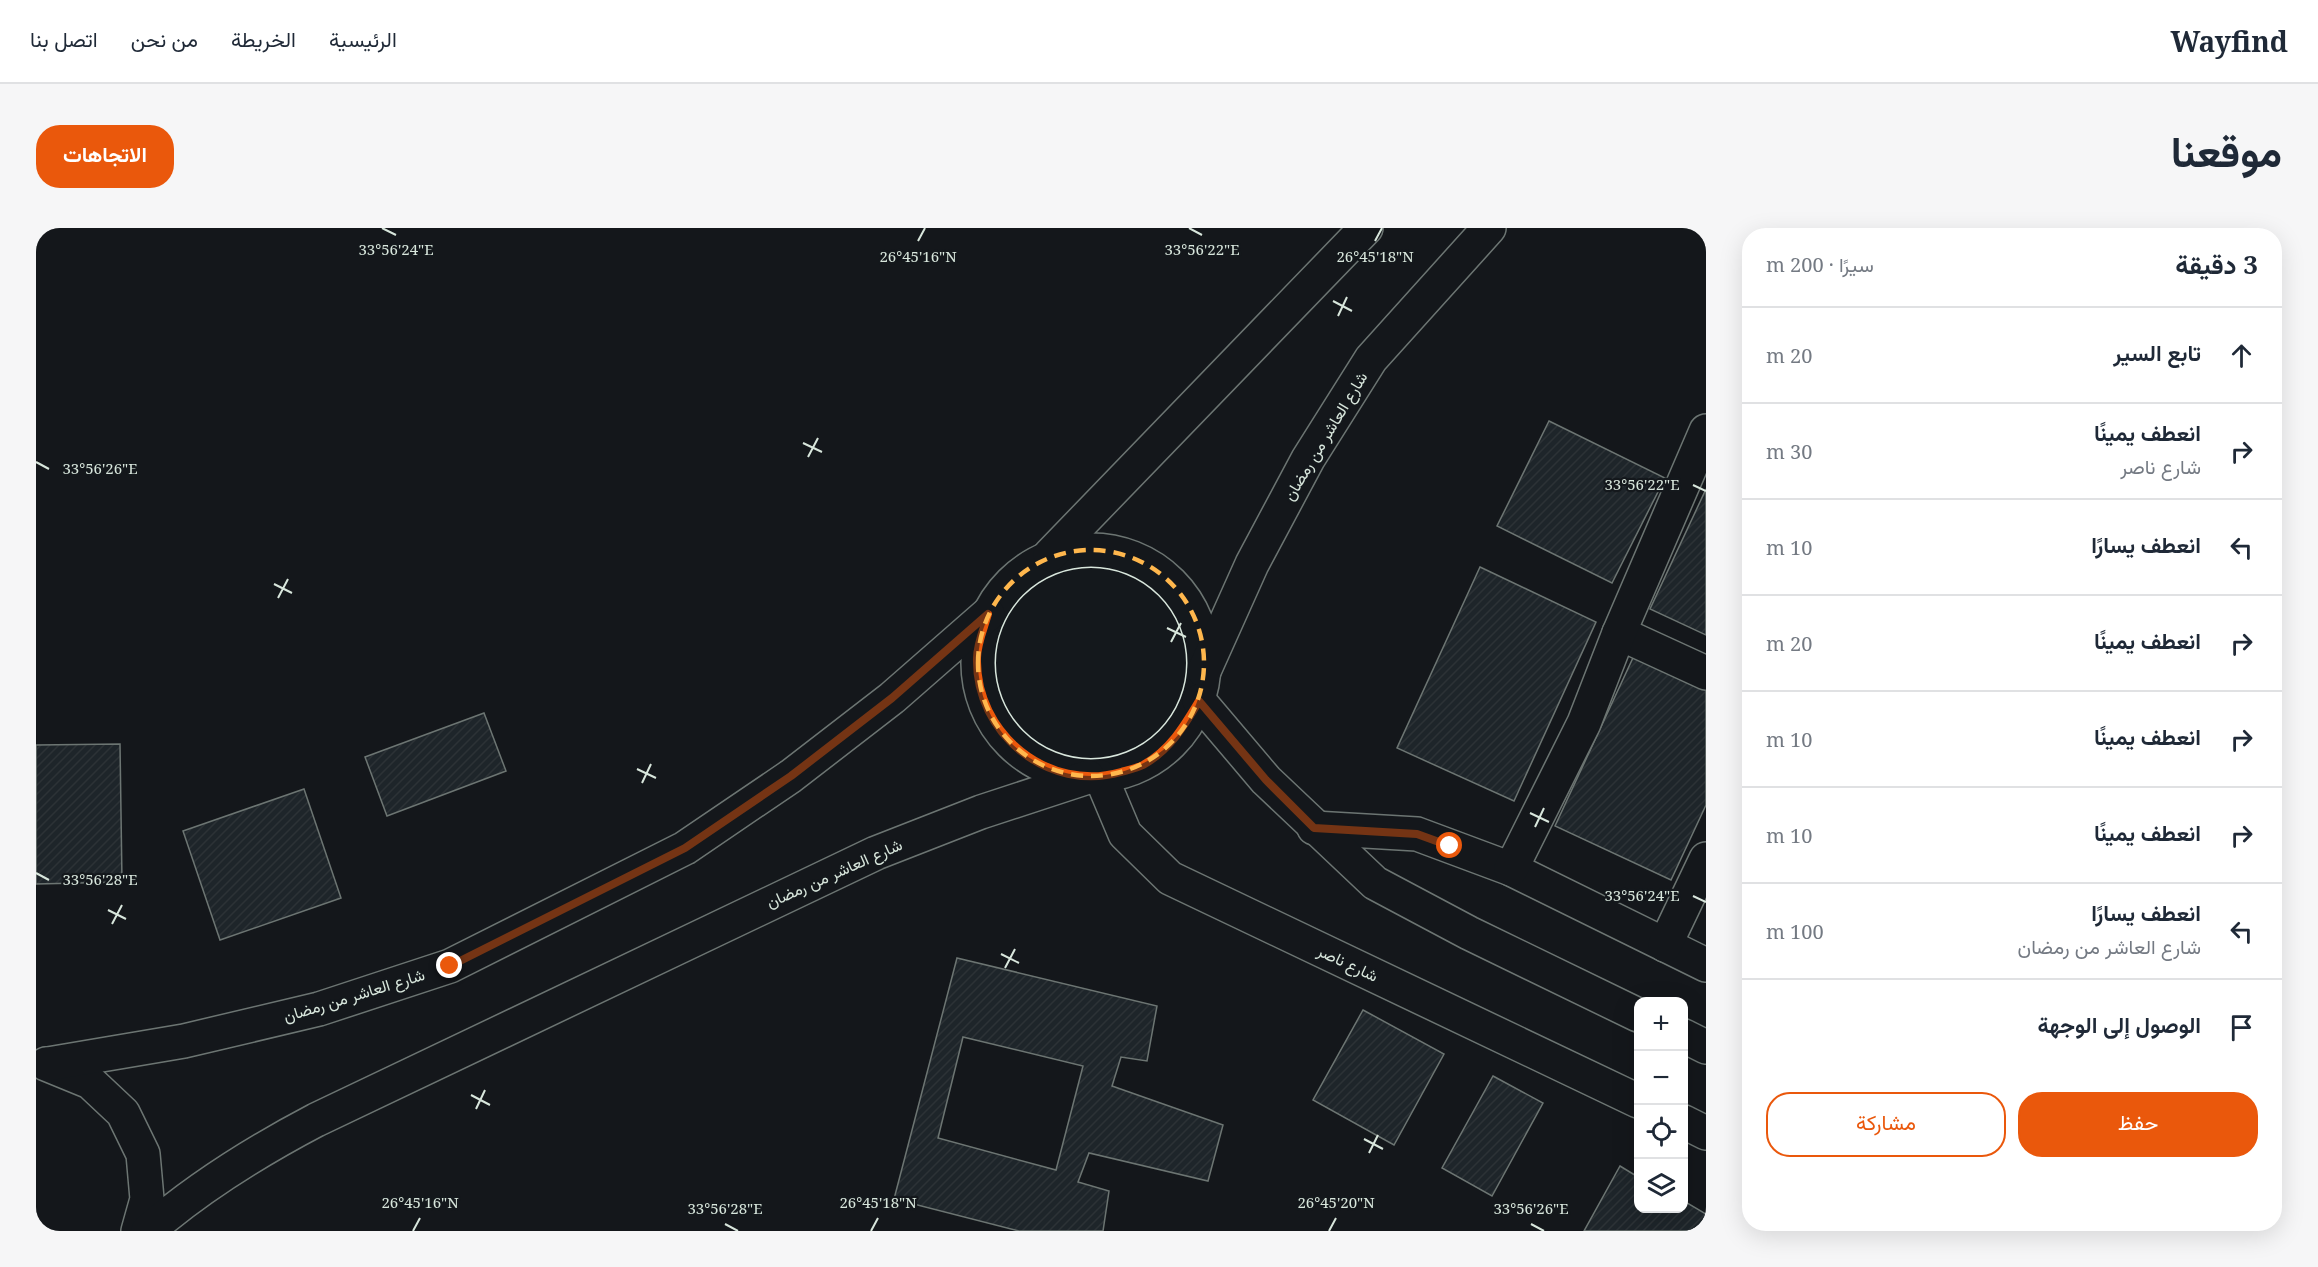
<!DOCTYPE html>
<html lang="ar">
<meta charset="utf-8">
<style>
:root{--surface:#fff;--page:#f6f6f7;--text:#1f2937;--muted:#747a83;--line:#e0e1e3;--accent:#ea580c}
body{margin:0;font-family:"Noto Serif",Vazirmatn,serif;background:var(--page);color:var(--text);direction:rtl}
.controls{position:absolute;right:18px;bottom:18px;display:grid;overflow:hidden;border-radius:12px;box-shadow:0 6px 24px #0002}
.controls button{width:54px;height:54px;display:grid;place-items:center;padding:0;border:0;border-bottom:2px solid var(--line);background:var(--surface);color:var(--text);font:30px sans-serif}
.stop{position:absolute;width:18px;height:18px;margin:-14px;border:4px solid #ea580c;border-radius:50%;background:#fff}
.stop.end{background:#ea580c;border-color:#fff;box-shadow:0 2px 6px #0008}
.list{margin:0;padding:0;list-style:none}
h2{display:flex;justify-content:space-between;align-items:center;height:78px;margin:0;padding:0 24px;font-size:26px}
h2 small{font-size:20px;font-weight:400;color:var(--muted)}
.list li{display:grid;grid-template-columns:39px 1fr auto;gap:18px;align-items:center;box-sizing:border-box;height:96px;padding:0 24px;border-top:2px solid var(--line)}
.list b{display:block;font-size:22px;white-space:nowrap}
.list p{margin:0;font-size:20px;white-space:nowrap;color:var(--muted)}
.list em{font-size:20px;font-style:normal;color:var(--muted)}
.actions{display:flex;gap:12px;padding:18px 24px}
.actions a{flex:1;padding:14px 0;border:2px solid var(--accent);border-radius:24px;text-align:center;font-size:21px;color:var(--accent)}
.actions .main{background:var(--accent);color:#fff}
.icon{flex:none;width:33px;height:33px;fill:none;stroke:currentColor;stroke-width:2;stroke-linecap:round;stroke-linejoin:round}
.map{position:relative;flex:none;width:1670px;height:1003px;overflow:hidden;direction:ltr;border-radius:24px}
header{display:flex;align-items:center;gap:36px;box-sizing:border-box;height:84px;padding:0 30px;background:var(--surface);border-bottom:2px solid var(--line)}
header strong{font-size:28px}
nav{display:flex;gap:33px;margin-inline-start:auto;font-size:21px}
.intro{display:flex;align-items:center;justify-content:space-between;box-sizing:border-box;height:144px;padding:0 36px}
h1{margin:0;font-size:42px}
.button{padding:15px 27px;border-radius:24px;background:var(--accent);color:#fff;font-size:21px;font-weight:700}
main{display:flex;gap:36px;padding:0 36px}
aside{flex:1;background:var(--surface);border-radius:24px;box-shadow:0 6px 24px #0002}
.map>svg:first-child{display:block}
.building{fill:url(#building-hatch);stroke:#d8e6dc;stroke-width:1.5;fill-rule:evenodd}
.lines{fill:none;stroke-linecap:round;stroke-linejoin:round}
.minor-casing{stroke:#d8e6dc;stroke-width:36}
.primary-casing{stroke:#d8e6dc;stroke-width:36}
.minor{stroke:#14181c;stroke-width:33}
.primary{stroke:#14181c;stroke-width:33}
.route{stroke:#ea580c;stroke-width:8}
.marked{fill:none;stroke:#ffb74d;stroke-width:4.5;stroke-dasharray:12 8;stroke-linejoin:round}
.ticks{fill:none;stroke:#d8e6dc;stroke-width:2}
.labels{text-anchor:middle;stroke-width:4.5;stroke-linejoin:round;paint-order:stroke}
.street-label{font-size:16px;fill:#d8e6dc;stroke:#14181c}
.ticks-label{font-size:15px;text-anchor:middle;fill:#d8e6dc;stroke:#14181c;stroke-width:4.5;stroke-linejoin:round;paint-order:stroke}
</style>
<header>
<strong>Wayfind</strong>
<nav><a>الرئيسية</a><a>الخريطة</a><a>من نحن</a><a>اتصل بنا</a></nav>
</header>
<div class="intro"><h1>موقعنا</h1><a class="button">الاتجاهات</a></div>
<main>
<aside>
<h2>3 دقيقة<small>سيرًا · 200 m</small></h2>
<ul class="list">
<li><svg class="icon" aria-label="ahead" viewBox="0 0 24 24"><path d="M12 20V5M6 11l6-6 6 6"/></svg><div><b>تابع السير</b></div><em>20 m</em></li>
<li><svg class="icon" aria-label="right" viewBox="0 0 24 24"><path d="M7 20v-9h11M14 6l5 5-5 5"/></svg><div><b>انعطف يمينًا</b><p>شارع ناصر</p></div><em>30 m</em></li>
<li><svg class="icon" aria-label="left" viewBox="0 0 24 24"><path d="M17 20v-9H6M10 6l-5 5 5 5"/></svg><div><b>انعطف يسارًا</b></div><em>10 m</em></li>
<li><svg class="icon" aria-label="right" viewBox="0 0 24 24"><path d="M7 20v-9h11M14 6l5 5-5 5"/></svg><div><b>انعطف يمينًا</b></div><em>20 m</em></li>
<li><svg class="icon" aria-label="right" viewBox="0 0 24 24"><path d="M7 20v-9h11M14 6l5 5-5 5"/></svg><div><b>انعطف يمينًا</b></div><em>10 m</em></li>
<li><svg class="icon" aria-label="right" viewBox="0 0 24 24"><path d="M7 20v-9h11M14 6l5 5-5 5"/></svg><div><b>انعطف يمينًا</b></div><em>10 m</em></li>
<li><svg class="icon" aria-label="left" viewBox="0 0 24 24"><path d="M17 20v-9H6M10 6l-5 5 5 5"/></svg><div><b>انعطف يسارًا</b><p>شارع العاشر من رمضان</p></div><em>100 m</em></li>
<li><svg class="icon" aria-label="arrive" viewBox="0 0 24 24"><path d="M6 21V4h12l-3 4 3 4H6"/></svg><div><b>الوصول إلى الوجهة</b></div></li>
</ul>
<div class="actions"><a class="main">حفظ</a><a>مشاركة</a></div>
</aside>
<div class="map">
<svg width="1670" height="1003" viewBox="0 0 1670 1003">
<defs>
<pattern id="building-hatch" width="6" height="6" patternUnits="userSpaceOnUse" patternTransform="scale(1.5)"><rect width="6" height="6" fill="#2c363c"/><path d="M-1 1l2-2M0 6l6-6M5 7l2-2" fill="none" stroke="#4a5358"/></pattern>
</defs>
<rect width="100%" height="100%" fill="#14181c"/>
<g class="building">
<path d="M 1513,193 L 1629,250 L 1576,355 L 1461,298 Z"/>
<path d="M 1670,261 L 1670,407 L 1614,381 Z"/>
<path d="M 1444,339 L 1560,394 L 1478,573 L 1361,520 Z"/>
<path d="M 1602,419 L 1670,450 L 1670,577 L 1635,652 L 1519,598 Z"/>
<path d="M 448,485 L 470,543 L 351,588 L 329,529 Z"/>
<path d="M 84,516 L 86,654 L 0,656 L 0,517 Z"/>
<path d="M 268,561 L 305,670 L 184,712 L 147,603 Z"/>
<path d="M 921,730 L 1121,778 L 1111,833 L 1085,829 L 1076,858 L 1187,897 L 1172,953 L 1053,925 L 1042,954 L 1073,963 L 1067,1003 L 983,1003 L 858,971 ZM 927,809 L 1047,838 L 1020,942 L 902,910 Z"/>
<path d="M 1327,782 L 1408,826 L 1358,917 L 1277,872 Z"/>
<path d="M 1457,848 L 1507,875 L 1456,968 L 1406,940 Z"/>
<path d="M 1584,938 L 1602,949 L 1602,980 L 1648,980 L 1648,973 L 1670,986 L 1670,1003 L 1548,1003 Z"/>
</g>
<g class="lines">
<g class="minor-casing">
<g id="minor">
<path d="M 1583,405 L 1670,445"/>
<path d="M 1278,600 L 1381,606 L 1475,641 L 1670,737"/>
<path d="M 1475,641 L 1548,495 L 1583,405 L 1670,203"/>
<path d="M 1629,717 L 1670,631"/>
</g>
</g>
<g class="primary-casing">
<g id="primary">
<circle cx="1055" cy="435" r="113"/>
<path d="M 1014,327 L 1330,0"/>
<path d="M 1168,443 L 1216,336 L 1272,231 L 1335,131 L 1453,0"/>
<path d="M 1163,473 L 1230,552 L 1339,655 L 1433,705 L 1602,787"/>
<path d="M 1065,549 L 1089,606 L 1134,650 L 1602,873"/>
<path d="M 1648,808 L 1670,819"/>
<path d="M 10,836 L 54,854 L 87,885 L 107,926 L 111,971 L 102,1003"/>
<path d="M 12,836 L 148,813 L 283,781 L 414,738 L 649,620 L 755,548 L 856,470 L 952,386"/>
<path d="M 1648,894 L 1670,905"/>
<path d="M 112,1003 C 164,958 219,924 280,892 L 840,625 L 945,584 L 1052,549"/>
</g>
</g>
<use href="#minor" class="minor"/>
<use href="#primary" class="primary"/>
</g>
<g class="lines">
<path class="route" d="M 414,738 L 649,620 L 755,548 L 856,470 L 952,386 C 948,400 941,416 941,430 C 939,506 1013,565 1085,544 C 1092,542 1101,540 1107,537 C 1134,522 1148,498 1163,473 L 1230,552 L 1278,600 L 1381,606 L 1414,618"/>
</g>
<path d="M0 0H1670V1003H0ZM942 435a113 113 0 1 1 226 0a113 113 0 1 1-226 0Z" fill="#14181c" fill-opacity=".55" fill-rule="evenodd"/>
<path class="marked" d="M942 435a113 113 0 1 1 226 0a113 113 0 1 1-226 0Z"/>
<path class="ticks" d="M 346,0 L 360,7M 1153,0 L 1166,7M 882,13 L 889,0M 1339,13 L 1346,0M 1297,73 L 1316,83M 1302,88 L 1311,69M 767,215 L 786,224M 772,229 L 782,210M 0,234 L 13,241M 1657,257 L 1670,263M 238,356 L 256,365M 242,370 L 252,351M 1131,400 L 1150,409M 1135,414 L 1145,395M 601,541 L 620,550M 606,555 L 615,536M 1494,585 L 1513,594M 1499,599 L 1508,580M 0,645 L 13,652M 1657,668 L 1670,674M 72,682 L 90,691M 76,696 L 86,677M 965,726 L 983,735M 969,740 L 979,721M 435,867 L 454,877M 440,881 L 449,862M 1328,911 L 1347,921M 1333,925 L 1342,907M 689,996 L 702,1003M 1495,996 L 1508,1003M 377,1003 L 384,990M 835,1003 L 842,990M 1293,1003 L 1300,990"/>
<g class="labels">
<g class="street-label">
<text transform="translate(1289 208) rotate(-59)" y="6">شارع العاشر من رمضان</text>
<text transform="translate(798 645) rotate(-24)" y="6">شارع العاشر من رمضان</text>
<text transform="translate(1312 735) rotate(25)" y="6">شارع ناصر</text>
<text transform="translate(318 767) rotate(-17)" y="6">شارع العاشر من رمضان</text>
</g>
</g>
<g class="ticks-label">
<text x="360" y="27">33°56'24"E</text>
<text x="1166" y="27">33°56'22"E</text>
<text x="882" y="34">26°45'16"N</text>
<text x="1339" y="34">26°45'18"N</text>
<text x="64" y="246">33°56'26"E</text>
<text x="1606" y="262">33°56'22"E</text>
<text x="64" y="657">33°56'28"E</text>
<text x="1606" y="673">33°56'24"E</text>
<text x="384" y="980">26°45'16"N</text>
<text x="842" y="980">26°45'18"N</text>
<text x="1300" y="980">26°45'20"N</text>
<text x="689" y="986">33°56'28"E</text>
<text x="1495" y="986">33°56'26"E</text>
</g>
</svg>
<div class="controls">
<button>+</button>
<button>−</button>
<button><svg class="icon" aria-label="locate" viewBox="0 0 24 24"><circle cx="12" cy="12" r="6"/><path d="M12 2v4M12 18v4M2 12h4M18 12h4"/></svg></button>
<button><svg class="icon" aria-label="layers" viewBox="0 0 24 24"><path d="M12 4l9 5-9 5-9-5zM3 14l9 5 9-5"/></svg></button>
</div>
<div class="stop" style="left:1414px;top:618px"></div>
<div class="stop end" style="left:414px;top:738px"></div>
</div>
</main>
